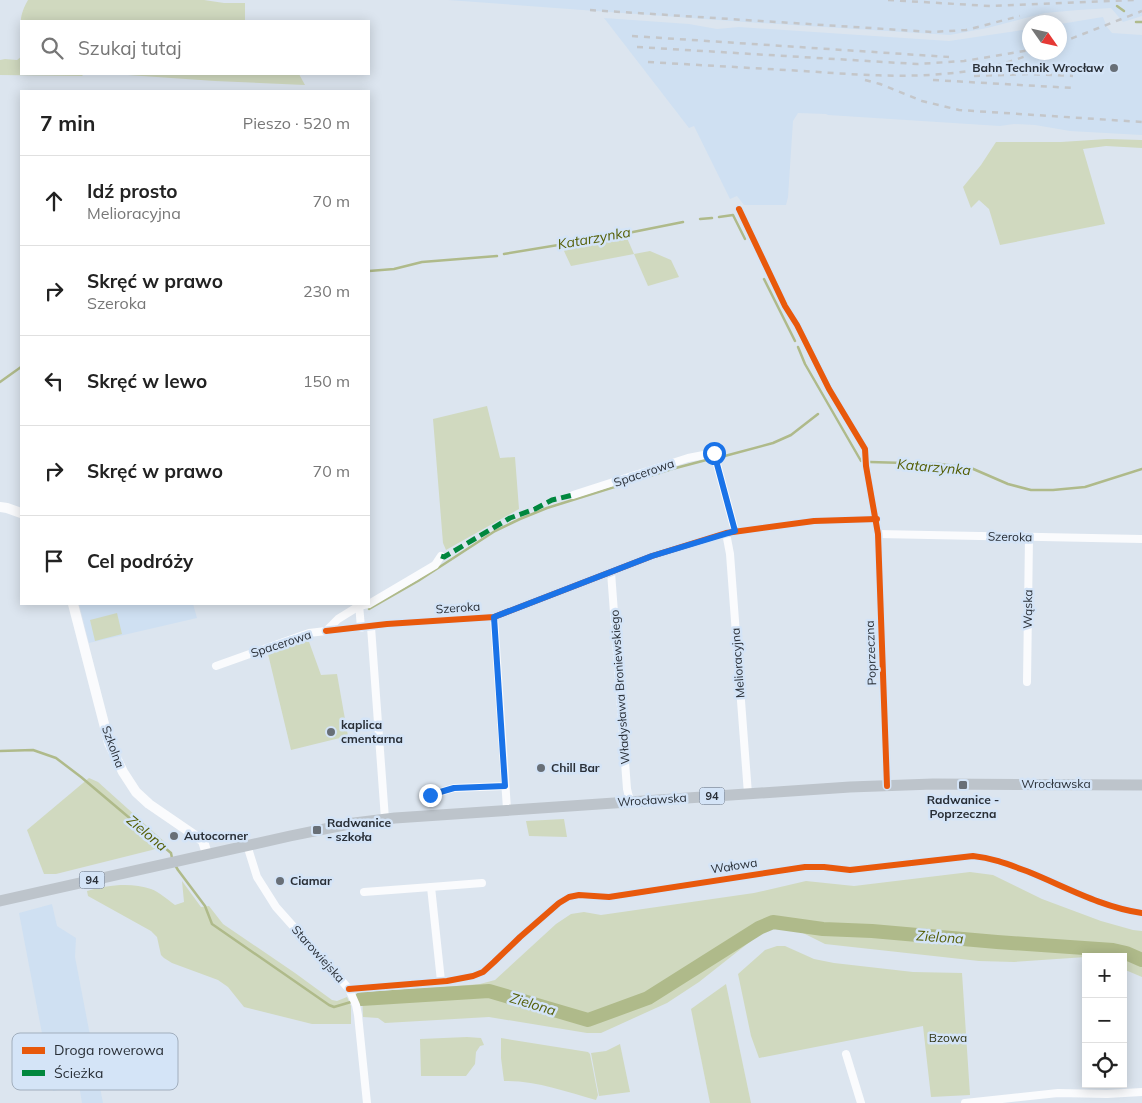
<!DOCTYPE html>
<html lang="pl">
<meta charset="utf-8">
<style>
:root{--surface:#fff;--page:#f6f6f6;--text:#222;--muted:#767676;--line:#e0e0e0}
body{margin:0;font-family:Mulish,sans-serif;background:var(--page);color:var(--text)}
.controls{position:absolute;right:15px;bottom:15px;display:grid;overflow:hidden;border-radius:0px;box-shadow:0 2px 12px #0003}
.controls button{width:45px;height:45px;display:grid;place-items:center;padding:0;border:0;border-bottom:1px solid var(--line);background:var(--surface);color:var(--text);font:25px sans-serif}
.compass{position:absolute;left:1022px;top:15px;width:45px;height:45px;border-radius:50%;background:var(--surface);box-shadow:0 2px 12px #0003;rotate:124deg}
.stop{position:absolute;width:15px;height:15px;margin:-11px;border:4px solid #1a73e8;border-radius:50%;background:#fff}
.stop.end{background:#1a73e8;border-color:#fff;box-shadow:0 1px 5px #0008}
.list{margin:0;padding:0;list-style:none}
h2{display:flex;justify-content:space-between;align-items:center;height:65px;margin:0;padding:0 20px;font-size:21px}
h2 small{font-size:16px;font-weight:400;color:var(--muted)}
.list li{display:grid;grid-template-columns:32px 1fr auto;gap:15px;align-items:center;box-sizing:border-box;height:90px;padding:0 20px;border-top:1px solid var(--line)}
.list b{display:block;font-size:19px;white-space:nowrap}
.list p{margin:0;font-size:16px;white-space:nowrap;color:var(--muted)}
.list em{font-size:16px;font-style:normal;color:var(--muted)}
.icon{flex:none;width:28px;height:28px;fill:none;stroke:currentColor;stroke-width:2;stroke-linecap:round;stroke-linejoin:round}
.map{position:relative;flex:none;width:1142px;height:1103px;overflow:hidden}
.search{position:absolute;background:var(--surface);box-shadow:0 2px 12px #0003;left:20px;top:20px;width:350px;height:55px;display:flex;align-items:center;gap:12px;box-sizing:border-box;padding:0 18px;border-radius:0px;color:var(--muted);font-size:19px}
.panel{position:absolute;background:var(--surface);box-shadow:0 2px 12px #0003;left:20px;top:90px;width:350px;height:515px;border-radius:0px}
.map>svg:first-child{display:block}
.built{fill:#cfe0f2}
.green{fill:#d0d9bf}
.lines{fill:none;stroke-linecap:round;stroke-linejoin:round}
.stream{stroke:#afba8a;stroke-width:2.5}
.river{stroke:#afba8a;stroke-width:14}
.street{stroke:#fafbfd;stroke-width:8}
.secondary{stroke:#fafbfd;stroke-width:10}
.primary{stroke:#bdc4cb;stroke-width:11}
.rail{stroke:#c4c6c9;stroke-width:2.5;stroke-dasharray:6 6;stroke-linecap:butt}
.quiet{stroke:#00873e;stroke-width:5;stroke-dasharray:10 5;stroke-linecap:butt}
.cycleway-casing{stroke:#d4e4f7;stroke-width:9}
.cycleway{stroke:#e8590c;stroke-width:6}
.route{stroke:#1a73e8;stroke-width:6}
.poi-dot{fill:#686f77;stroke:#d4e4f7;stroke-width:2}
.labels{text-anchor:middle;stroke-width:5;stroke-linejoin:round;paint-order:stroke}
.shield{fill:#d4e4f7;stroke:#5c6571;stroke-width:1}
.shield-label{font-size:11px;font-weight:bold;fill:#292f37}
.poi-label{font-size:12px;font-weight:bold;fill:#292f37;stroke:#d4e4f7;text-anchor:start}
.street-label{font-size:12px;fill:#292f37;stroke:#d4e4f7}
.park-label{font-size:12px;fill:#2e3313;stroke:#d4e4f7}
.water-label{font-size:14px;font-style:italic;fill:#535d04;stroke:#d4e4f7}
.key{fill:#d4e4f7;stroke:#a1aebd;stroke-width:1}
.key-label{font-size:14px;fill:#292f37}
</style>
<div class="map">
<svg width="1142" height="1103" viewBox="0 0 1142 1103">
<rect width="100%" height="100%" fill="#dce5ef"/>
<g class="built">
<path d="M 448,0 L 1142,0 L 1142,16 L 1123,22 L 1111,8 L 1078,10 L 1045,13 L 987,28 L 950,35 L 745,22 Z"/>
<path d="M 1103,17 L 1107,27 L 1112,33 L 1142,35 L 1142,135 L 1070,131 L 1035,125 L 1014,124 L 1000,126 L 828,115 L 826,114 L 798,113 L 793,121 L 788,197 L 786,205 L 744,205 L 737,196 L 730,199 L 694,126 L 689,128 L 604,18 L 689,24 L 717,29 L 739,27 L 949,41 L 1029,29 L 1030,52 L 1060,52 L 1060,24 Z"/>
<path d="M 79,604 L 193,604 L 197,618 L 89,643 Z"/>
<path d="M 52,904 L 57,926 L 76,938 L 75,957 L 103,1103 L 82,1103 L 79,1085 L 53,1091 L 19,913 Z"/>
</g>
<g class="green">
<path d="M 28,0 L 204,0 L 224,3 L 245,3 L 245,21 L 21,21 L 21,24 C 20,16 24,7 28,0 Z"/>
<path d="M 21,57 L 21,74 L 84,74 L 82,76 L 0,75 L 0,60 L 5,59 L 17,60 Z"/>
<path d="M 113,74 L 299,74 L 305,85 L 215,81 Z"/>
<path d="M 1107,139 L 1142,140 L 1142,148 L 1106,146 L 1083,149 L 1105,224 L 1000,245 L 989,209 L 979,200 L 971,208 L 963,187 L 981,165 L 996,142 L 1061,142 Z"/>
<path d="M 627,238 L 634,254 L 650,251 L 671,260 L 679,277 L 648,286 L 634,254 L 571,266 L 564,251 C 577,241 610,240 627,238 Z"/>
<path d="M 487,406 L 500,458 L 515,457 L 519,509 L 446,550 L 443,543 L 433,419 Z"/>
<path d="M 117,613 L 122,634 L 95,641 L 90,620 Z"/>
<path d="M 308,639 L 321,675 L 337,674 L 348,736 L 291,750 L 268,654 Z"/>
<path d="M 89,778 L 98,782 L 167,844 L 152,850 L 56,874 L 44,874 L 27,830 Z"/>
<path d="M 564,819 L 567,837 L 529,836 L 526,821 Z"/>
<path d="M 970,872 L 993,875 L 1042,899 L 1101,921 L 1133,930 L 1142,931 L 1142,977 L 1123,969 L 1123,957 L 1086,957 L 1014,962 L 979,961 L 825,944 L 797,930 L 787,927 L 773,928 L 761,933 L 699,982 L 667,1003 L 601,1033 L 587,1033 L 489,1017 L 385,1023 L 378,1018 L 363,1017 L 362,994 L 480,984 L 495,980 L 556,924 L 571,914 L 584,912 L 601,915 L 615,913 L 754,893 L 806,881 L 854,886 Z"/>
<path d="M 182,881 L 201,907 L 209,906 L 223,924 L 295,973 L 332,1000 L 337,1001 L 347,997 L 351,1006 L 351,1024 L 312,1024 L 244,1007 L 228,987 L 218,980 L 172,963 L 164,958 L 161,955 L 157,937 L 151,931 L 88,896 L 87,891 C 107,885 131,882 151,889 C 159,892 168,900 175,905 L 184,902 Z"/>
<path d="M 777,946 L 785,946 L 814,959 L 834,963 L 913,972 L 962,973 L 970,1095 L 931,1097 L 923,1026 L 759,1058 L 751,1036 L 738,974 L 765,950 Z"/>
<path d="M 726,984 L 751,1103 L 710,1103 L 691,1009 Z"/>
<path d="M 467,1037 L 481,1038 L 484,1045 L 480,1046 L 476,1052 L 475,1064 L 466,1076 L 421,1076 L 420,1039 Z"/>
<path d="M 501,1038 L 588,1052 L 590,1054 L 598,1095 L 596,1100 C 567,1092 535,1080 504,1081 L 501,1058 Z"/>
<path d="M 620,1044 L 630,1092 L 599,1096 L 591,1053 L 606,1051 Z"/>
</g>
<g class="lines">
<g class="stream">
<path d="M 1117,6 L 1124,11"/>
<path d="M 1136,22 L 1142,22"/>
<path d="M 719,217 L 733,215 L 745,239"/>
<path d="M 700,219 L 712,218"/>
<path d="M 504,254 L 613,236 L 683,222"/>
<path d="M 369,271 L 394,269 L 422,262 L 497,256"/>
<path d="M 764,279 L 795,341"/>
<path d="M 798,347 L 805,364 L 861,461"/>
<path d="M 0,382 L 21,367"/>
<path d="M 721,457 L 773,443 L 791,435 L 818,414"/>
<path d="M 870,462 L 940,464 L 971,468 L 1008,484 L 1031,490 L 1053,490 L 1085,487 L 1142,469"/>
<path d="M 369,609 L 418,581 L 495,531 L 520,519 L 547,508 L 672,469 L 710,459"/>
<path d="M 0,751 L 33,750 L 56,758 L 81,777 L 171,853 L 172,858"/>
<path d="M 175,865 L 178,870 L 205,906 L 212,924 L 329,1005 L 334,1007 L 361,999"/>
</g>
<path class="river" d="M 361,999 L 489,991 L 588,1020 L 648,998 L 759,928 L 773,922 L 823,929 L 872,931 L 997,942 L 1113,950 L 1126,953 L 1142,960"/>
<g class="street">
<path d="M 739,209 L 785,306 L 797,325 L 829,389 L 865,449 L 866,466 L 878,534 L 887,786"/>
<path d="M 573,495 L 688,458 L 714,453 L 735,531"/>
<path d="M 726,533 L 730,554 L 748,794"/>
<path d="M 878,534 L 1142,539"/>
<path d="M 611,572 L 627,789 L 630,801"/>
<path d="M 359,604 L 361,628"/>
<path d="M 369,604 L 435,565 L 441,556"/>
<path d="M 494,617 L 507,809"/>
<path d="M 371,627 L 385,819"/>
<path d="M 326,631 L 387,624 L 494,617 L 652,556 L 726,533 L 814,521 L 877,519"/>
<path d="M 216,666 L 309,633 L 326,631 L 338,619 L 359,606 L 368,604"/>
<path d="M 1027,682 L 1029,537"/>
<path d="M 430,795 L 454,788 L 505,786"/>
<path d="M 247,845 L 257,877 L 276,907 L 349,989 L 356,1005 L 358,1015 L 367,1103"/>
<path d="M 364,892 L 431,887"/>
<path d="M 441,981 L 431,887 L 482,883"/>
<path d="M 349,989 L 447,981 L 473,976 L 483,972 L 494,962 L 520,937 L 559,903 L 569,897 L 579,895 L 609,897 L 805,867 L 824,867 L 850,870 L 973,856 C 993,858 1010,865 1029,872 C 1066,887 1101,907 1142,913"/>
<path d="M 846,1054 L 861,1103"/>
<path d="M 965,1103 L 1058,1093 L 1107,1094 L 1142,1092"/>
</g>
<g class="secondary">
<path d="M 0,507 L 7,508 L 21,513"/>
<path d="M 73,604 L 109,743 L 123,772 L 136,792 L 149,804 L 203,841 L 207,854"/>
</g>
<path class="primary" d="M 0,901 L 290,836 L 354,823 L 395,818 L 850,787 L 933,784 L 1142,785"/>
<g class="rail">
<path d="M 888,0 L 990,6 L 1134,0"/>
<path d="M 590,10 L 932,32 L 966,30 L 1020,16"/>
<path d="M 632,36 L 949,57"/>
<path d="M 1060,43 L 1142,11"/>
<path d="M 637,47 L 917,64 L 964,61 L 1030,50"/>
<path d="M 648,62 C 700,65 751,68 803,71 C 877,76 955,83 1026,56"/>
<path d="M 974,76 L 1030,74 L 1073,76"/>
<path d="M 865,80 L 880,84 L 922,101 L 959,110 L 1142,122"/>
<path d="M 933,80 L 1073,88"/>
</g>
<path class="quiet" d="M 441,556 L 444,557 L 510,518 L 535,509 L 552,500 L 573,495"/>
<g class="cycleway-casing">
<g id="cycleway">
<path d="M 739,209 L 785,306 L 797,325 L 829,389 L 865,449 L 866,466 L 878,534 L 887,786"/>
<path d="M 326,631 L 387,624 L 494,617 L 652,556 L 726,533 L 814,521 L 877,519"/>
<path d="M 349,989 L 447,981 L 473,976 L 483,972 L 494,962 L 520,937 L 559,903 L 569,897 L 579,895 L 609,897 L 805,867 L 824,867 L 850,870 L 973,856 C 993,858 1010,865 1029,872 C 1066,887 1101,907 1142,913"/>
</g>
</g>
<use href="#cycleway" class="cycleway"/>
</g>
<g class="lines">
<path class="route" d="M 430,795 L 454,788 L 505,786 L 494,617 L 652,556 L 735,531 L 714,453"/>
</g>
<g class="poi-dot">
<circle cx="1114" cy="68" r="5"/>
<circle cx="331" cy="732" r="5"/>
<circle cx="541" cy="768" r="5"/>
<rect x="958" y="780" width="10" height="10" rx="2.5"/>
<rect x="312" y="825" width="10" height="10" rx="2.5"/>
<circle cx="174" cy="836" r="5"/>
<circle cx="280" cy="881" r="5"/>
</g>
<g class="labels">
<g class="shield">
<rect x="699.5" y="787.5" width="25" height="17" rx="4"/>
<rect x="79.5" y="871.5" width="25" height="17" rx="4"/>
</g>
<g class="shield-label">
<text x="712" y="800">94</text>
<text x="92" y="884">94</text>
</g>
<g class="poi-label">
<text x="1104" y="72" text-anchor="end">Bahn Technik Wrocław</text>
<text x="341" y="729">kaplica<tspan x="341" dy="14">cmentarna</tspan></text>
<text x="551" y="772">Chill Bar</text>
<text x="963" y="804" text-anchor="middle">Radwanice -<tspan x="963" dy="14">Poprzeczna</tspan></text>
<text x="327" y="827">Radwanice<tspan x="327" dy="14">- szkoła</tspan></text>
<text x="184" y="840">Autocorner</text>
<text x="290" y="885">Ciamar</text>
</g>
<g class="street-label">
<text transform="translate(644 473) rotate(-19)" y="4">Spacerowa</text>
<text transform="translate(1010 537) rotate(1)" y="4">Szeroka</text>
<text transform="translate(458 608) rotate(-4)" y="4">Szeroka</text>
<text transform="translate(1028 609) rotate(-89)" y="4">Wąska</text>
<text transform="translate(281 644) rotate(-18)" y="4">Spacerowa</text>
<text transform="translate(871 653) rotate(-92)" y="4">Poprzeczna</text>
<text transform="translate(738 663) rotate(-94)" y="4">Melioracyjna</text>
<text transform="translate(620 687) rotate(-94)" y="4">Władysława Broniewskiego</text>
<text transform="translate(113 747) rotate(70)" y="4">Szkolna</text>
<text x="1056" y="788">Wrocławska</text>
<text transform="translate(652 800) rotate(-4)" y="4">Wrocławska</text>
<text transform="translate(734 866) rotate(-9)" y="4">Wałowa</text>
<text transform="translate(318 954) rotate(48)" y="4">Starowiejska</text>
</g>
<g class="park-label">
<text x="948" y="1042">Bzowa</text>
</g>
<g class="water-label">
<text transform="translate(594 238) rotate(-10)" y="5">Katarzynka</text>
<text transform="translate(934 467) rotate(5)" y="5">Katarzynka</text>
<text transform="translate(147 833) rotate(40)" y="5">Zielona</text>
<text transform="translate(940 937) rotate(4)" y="5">Zielona</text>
<text transform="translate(533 1004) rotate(17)" y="5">Zielona</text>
</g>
</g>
<rect x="12" y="1033" width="166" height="57" rx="8" class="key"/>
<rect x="22" y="1047" width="23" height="7" fill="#e8590c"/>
<rect x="22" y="1070" width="23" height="6" fill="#00873e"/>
<g class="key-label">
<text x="54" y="1055">Droga rowerowa</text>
<text x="54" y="1078">Ścieżka</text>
</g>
</svg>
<div class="controls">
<button>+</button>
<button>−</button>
<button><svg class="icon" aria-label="locate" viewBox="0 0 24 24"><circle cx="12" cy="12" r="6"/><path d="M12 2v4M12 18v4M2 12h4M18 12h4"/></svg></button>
</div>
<svg class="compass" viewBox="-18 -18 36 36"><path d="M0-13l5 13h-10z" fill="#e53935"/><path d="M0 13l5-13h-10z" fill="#767676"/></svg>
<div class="stop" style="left:714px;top:453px"></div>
<div class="stop end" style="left:430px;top:795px"></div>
<div class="search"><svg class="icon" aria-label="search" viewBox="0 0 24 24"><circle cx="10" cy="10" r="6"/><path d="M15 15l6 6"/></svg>Szukaj tutaj</div>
<section class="panel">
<h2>7 min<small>Pieszo · 520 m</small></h2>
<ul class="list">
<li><svg class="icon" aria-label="ahead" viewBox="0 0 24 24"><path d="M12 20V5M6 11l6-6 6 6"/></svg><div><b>Idź prosto</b><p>Melioracyjna</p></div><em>70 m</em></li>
<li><svg class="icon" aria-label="right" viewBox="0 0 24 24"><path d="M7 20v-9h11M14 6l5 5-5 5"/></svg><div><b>Skręć w prawo</b><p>Szeroka</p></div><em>230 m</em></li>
<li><svg class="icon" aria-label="left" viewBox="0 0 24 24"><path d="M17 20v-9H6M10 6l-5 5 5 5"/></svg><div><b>Skręć w lewo</b></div><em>150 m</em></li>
<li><svg class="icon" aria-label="right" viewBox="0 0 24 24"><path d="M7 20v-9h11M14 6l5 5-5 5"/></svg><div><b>Skręć w prawo</b></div><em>70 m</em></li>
<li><svg class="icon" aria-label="arrive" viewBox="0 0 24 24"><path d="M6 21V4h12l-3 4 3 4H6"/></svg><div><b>Cel podróży</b></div></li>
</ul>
</section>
</div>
